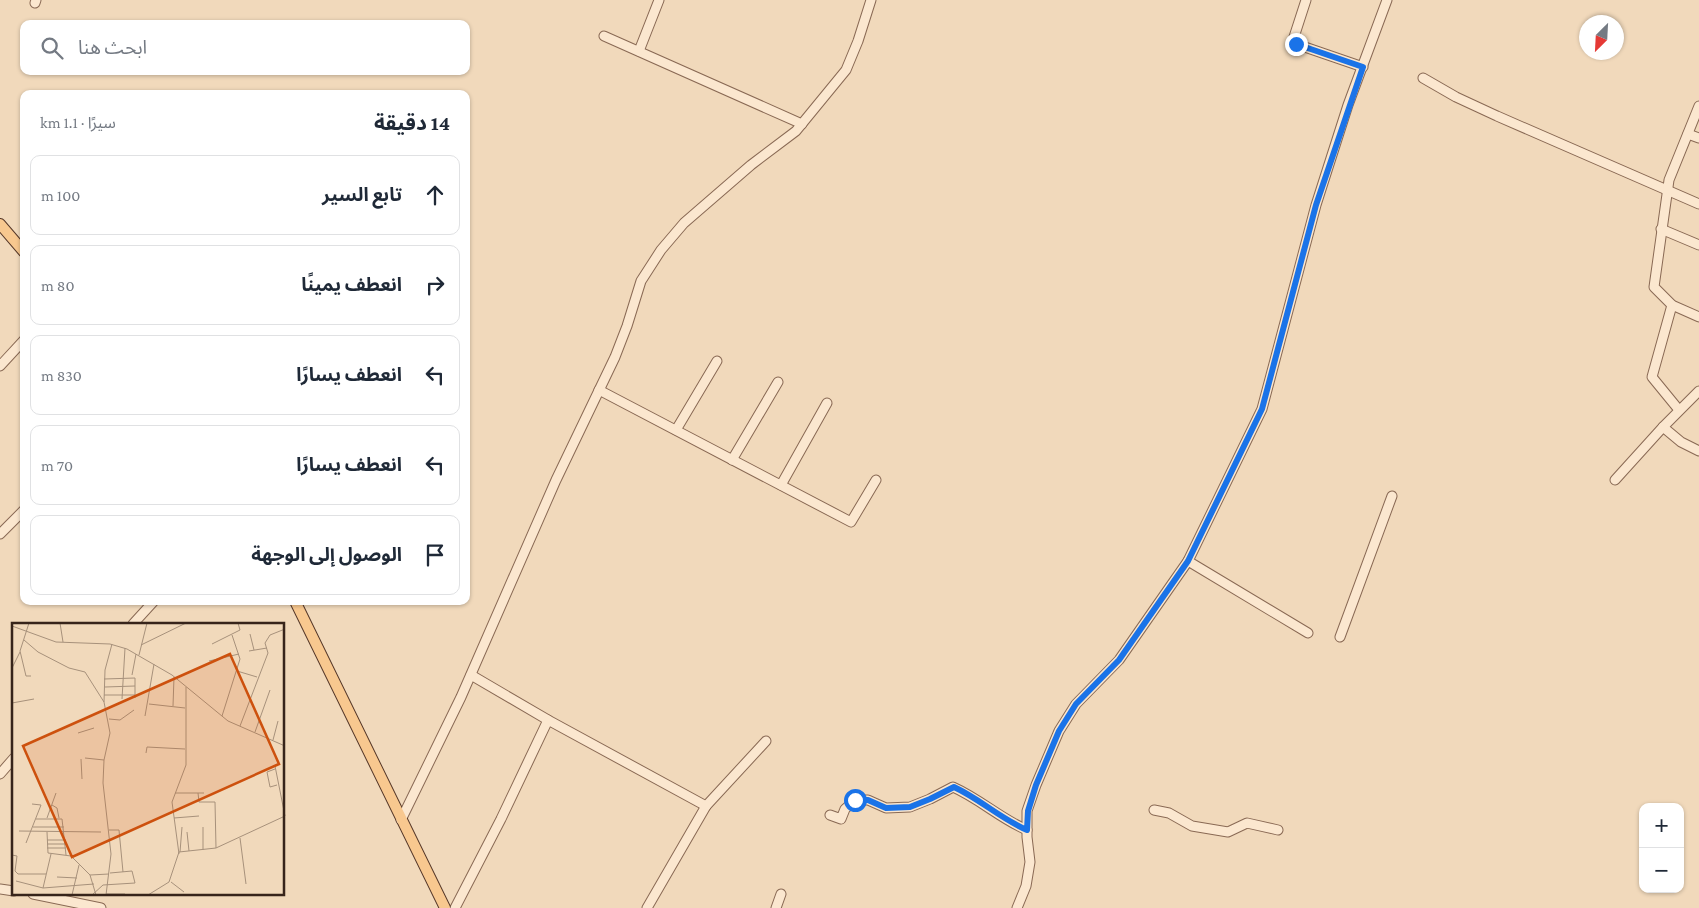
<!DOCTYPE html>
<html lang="ar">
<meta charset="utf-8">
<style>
:root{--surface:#fff;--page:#f2f2f3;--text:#1f2937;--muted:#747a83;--line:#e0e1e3}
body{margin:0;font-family:"Crimson Pro","Noto Sans Arabic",serif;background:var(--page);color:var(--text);direction:rtl}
.controls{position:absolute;right:15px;bottom:15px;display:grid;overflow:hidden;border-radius:10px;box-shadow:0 1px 4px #0004}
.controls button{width:45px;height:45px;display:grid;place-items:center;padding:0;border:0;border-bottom:1px solid var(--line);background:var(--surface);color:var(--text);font:25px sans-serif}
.compass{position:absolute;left:1579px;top:15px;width:45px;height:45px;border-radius:50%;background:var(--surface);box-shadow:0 1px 4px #0004;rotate:204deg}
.stop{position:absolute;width:15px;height:15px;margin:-11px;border:4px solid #1a73e8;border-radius:50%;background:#fff}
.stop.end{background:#1a73e8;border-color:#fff;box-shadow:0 1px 5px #0008}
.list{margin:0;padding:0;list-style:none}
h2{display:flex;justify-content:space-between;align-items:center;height:65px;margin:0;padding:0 20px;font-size:21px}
h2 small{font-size:16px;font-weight:400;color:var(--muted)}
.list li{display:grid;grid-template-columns:32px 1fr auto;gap:15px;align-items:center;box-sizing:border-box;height:80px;margin:0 10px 10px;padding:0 10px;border:1px solid var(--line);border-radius:10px}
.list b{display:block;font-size:19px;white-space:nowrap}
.list em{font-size:16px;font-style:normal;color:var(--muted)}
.icon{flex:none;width:28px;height:28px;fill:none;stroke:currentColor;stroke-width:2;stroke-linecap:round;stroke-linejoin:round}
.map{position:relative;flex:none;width:1699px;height:908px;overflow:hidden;direction:ltr}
.search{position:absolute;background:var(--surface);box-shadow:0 1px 4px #0004;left:20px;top:20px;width:450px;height:55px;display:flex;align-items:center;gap:12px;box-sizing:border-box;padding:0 18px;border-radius:10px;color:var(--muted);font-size:19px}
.panel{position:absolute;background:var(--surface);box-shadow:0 1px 4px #0004;left:20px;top:90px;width:450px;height:515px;border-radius:10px;direction:rtl}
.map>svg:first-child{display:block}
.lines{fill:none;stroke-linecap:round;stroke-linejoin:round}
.minor-casing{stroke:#896954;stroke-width:11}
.major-casing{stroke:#563829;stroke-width:12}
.minor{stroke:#fbe7cf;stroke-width:9}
.major{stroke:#f8c88f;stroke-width:10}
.route{stroke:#1a73e8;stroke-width:6}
.inset-road{fill:none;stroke:#a7917b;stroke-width:1}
.view{fill:#cd510e;fill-opacity:0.15;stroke:#cd510e;stroke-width:2.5}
.inset-edge{fill:none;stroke:#37241a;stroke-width:2.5}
</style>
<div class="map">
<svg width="1699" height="908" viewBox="0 0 1699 908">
<rect width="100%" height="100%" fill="#f1d9bb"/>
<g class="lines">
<g class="minor-casing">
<g id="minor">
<path d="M 1306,0 L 1294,37 L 1296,44 L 1363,67"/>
<path d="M 35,3 L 36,0"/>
<path d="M 604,36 L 802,124"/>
<path d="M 639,51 L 659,0"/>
<path d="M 1423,78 L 1456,97 L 1497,116 L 1699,204"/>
<path d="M 1699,106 L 1669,180 L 1654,287 L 1672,305 L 1699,317"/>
<path d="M 1688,134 L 1699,138"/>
<path d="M 1661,229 L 1699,245"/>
<path d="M 1672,305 L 1652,377 L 1679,410"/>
<path d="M 0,366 L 24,340"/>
<path d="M 599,390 L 851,522 L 876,480"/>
<path d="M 1663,427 L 1681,442 L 1699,451"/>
<path d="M 676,430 L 717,361"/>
<path d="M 732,460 L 778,382"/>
<path d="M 1615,480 L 1663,427 L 1699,391"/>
<path d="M 781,485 L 827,403"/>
<path d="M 0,534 L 24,510"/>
<path d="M 133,624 L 154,601"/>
<path d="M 1308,633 L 1188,561 L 1262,409 L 1316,205 L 1348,105 L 1387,0"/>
<path d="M 1340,637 L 1392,496"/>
<path d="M 471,675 L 548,720 L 706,806"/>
<path d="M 0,774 L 14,758"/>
<path d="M 1154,810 L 1169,813 L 1192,826 L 1228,832 L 1247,823 L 1278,830"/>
<path d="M 830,815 L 841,819 L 845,809 L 855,800 L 868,800 L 886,808 L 910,807 L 930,799 L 953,787 C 980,799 1001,819 1027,830"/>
<path d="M 401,820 L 461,697 L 556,480 L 615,357 L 627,326 L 641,281 L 661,250 L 684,223 L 751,165 L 796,131 L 846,70 L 858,41 L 871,0"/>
<path d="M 0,889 L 14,891"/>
<path d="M 33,894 L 101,908"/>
<path d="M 455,908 L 501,819 L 548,720"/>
<path d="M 647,908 L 706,806 L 766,741"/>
<path d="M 776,908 L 781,894"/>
<path d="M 1017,908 L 1026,886 L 1030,862 L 1027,837 L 1027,811 L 1036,785 L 1059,731 L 1076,704 L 1119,660 L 1188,561"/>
</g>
</g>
<g class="major-casing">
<g id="major">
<path d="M 0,224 L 24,252"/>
<path d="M 295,601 L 445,908"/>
</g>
</g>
<use href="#minor" class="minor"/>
<use href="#major" class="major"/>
</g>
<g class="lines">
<path class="route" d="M 855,800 L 868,800 L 886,808 L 910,807 L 930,799 L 954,787 C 980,799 1001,819 1027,830 L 1028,811 L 1036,785 L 1059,731 L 1076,704 L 1119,660 L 1188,561 L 1262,409 L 1316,205 L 1363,67 L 1296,44"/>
</g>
<g transform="translate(12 623)">
<rect width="272" height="272" fill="#f1d9bb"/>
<path class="inset-road" d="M 17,0 L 8,28 L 14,53 L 19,53M 48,0 L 51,19M 0,3 L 44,19 L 98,21 L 115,26 L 160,52 L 216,98 L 273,123M 238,11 L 242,27M 12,17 L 26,29 L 57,45 L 73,49 L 92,79M 200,21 L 228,7 L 226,0M 129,22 L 174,0M 237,28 L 255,25M 127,32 L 135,0M 197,38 L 227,31M 0,45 L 8,29M 225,48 L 245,54M 120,52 L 124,31M 92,56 L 123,55 L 123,75M 93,64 L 123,63M 92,72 L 123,72M 110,76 L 113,25M 0,80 L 22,76M 137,81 L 173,85M 161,83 L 162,54M 133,93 L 142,41M 210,93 L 228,36 L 220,12M 97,96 L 108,97 L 122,87M 228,103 L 256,30 L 253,20 L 258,12 L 273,6M 243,109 L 258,67M 66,110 L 82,105M 261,117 L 266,98M 134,130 L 135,124 L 173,126M 73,135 L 92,137 L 91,160 L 99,231 L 94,272M 69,136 L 70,156M 92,137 L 98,110 L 92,79 L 93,47 L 100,21M 263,146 L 255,149 L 258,164 L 265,162M 163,170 L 192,170M 186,170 L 187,179 L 203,179 L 204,225M 40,182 L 45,185 L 47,195M 35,195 L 44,170M 162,195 L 187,193M 24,196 L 50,196 L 54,232M 21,204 L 52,204M 191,204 L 191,227M 97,207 L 107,207 L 111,249M 7,208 L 89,209M 35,209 L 36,230 L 59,233 L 78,252 L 84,272M 175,209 L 177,228M 228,215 L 234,261M 35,217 L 54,217M 14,220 L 29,182 L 20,181M 35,221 L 54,221M 35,225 L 54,225M 168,229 L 170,204M 167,231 L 160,179 L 174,142 L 174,64M 0,232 L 5,233 L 3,248 L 6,251 L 34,251M 78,252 L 97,251M 45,254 L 65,255M 4,258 L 31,265 L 82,261M 159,259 L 172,269M 31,265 L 39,231M 94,271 L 113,271M 60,272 L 67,242M 80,272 L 91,262 L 123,260 L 120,248 L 98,250M 136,272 L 157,259 L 167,229 L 204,225 L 273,193 L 263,143"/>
<path class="view" d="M 218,31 L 267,141 L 60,234 L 11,123 Z"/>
<rect width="272" height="272" class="inset-edge"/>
</g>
</svg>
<div class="controls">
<button>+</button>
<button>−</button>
</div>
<svg class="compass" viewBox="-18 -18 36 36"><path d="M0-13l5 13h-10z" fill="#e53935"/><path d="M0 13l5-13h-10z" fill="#747a83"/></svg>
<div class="stop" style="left:855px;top:800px"></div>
<div class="stop end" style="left:1296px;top:44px"></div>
<div class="search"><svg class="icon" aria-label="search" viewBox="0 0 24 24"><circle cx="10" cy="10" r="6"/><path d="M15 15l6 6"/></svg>ابحث هنا</div>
<section class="panel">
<h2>14 دقيقة<small>سيرًا · 1.1 km</small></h2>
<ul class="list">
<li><svg class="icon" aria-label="ahead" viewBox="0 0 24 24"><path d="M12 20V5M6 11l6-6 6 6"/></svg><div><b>تابع السير</b></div><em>100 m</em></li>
<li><svg class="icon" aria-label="right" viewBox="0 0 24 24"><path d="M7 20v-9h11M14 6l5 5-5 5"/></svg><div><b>انعطف يمينًا</b></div><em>80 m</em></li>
<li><svg class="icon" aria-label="left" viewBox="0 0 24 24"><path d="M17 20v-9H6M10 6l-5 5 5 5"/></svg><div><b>انعطف يسارًا</b></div><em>830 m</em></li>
<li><svg class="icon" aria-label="left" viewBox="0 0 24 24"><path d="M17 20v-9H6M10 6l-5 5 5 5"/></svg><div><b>انعطف يسارًا</b></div><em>70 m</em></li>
<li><svg class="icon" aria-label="arrive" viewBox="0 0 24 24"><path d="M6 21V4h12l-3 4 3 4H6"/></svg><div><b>الوصول إلى الوجهة</b></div></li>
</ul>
</section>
</div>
